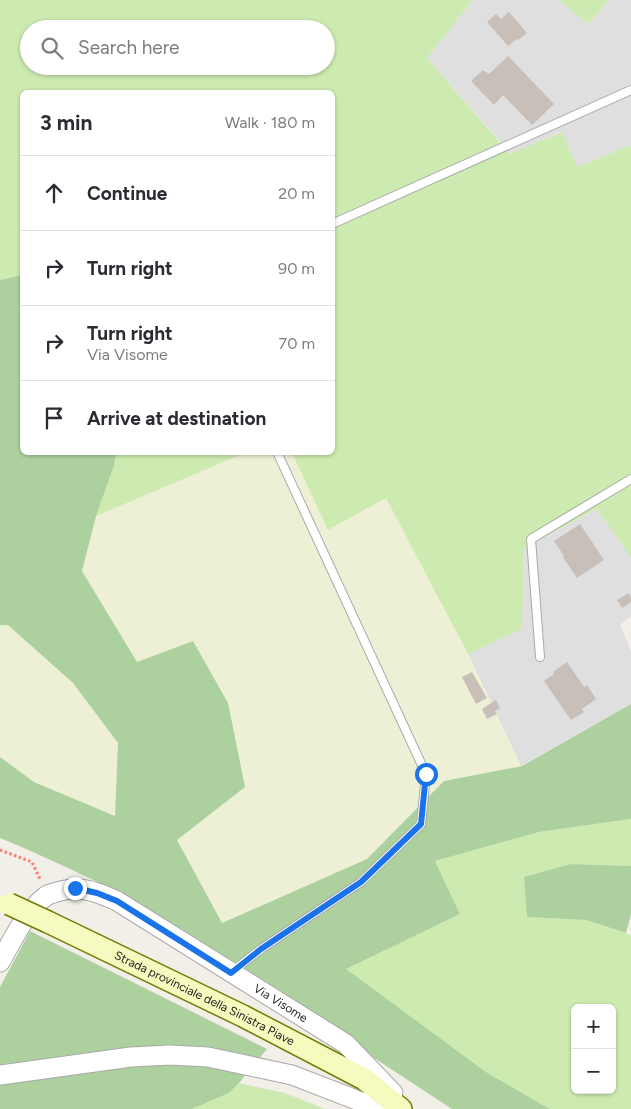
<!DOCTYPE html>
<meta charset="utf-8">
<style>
:root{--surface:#fff;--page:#f7f7f7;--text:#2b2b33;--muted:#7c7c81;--line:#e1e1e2}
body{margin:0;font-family:Figtree,sans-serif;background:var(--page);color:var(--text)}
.controls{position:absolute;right:15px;bottom:15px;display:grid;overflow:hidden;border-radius:8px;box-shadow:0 1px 4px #0004}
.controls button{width:45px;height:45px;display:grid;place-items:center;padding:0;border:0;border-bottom:1px solid var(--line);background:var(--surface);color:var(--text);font:25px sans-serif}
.stop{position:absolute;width:15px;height:15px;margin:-11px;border:4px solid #1a73e8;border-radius:50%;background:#fff}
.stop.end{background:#1a73e8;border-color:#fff;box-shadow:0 1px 5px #0008}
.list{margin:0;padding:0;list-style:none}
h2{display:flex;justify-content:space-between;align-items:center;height:65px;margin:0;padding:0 20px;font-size:21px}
h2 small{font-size:16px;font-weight:400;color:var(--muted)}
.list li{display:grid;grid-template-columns:32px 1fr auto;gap:15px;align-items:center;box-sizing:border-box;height:75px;padding:0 20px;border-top:1px solid var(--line)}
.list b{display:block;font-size:19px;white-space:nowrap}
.list p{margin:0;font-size:16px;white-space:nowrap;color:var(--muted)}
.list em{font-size:16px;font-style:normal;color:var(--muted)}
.icon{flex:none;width:28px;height:28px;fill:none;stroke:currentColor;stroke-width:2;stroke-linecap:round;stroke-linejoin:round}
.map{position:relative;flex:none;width:631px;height:1109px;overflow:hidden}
.search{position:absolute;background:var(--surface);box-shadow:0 1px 4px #0004;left:20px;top:20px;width:315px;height:55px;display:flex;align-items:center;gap:12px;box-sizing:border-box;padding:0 18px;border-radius:28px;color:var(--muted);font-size:19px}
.panel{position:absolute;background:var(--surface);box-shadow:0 1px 4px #0004;left:20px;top:90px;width:315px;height:365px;border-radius:8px}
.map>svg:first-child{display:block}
.residential{fill:#e0dfdf}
.farmland{fill:#eef0d5}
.grass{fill:#cdebb0;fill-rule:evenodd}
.forest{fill:#add19e}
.building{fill:#c7bfb8}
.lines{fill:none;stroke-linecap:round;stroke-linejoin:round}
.service-casing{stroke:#a9a9a9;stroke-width:10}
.tertiary-casing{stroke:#a9a9a9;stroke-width:21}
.secondary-casing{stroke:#707d05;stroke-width:24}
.path{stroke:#fa8072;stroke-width:3;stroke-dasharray:2.5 2.5;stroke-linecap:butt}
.service{stroke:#fff;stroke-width:8}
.tertiary{stroke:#fff;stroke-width:19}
.secondary{stroke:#f7fabf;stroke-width:21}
.secondary-bridge-casing{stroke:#707d05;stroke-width:24;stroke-linecap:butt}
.secondary-bridge{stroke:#f7fabf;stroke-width:21}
.route{stroke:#1a73e8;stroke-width:6}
.labels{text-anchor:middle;stroke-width:4.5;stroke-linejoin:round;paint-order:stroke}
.street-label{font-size:12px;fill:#222;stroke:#fff}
</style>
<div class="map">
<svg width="631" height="1109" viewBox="0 0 631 1109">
<rect width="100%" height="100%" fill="#f2efe9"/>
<g class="residential">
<path d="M 473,0 L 559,0 L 588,24 L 609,0 L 631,0 L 631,145 L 577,167 L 561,132 L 511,154 L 427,58 Z"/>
<path d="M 597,509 L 631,558 L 631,616 L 620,625 L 631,651 L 631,704 L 521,766 L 468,654 L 522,629 L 524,548 Z"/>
</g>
<g class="farmland">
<path d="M 245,453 L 292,453 L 328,530 L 386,498 L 468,654 L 521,766 L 444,781 L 367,859 L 222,923 L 177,840 L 245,787 L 137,662 L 82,570 L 96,516 Z"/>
<path d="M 0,625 L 8,625 L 73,683 L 118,743 L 115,817 L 34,782 L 0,757 Z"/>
</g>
<g class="grass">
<path d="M 0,0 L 473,0 L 427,58 L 510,154 L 562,132 L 577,167 L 631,145 L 631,558 L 597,509 L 524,548 L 522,629 L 468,654 L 386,498 L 328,530 L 292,453 L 332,452 L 332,92 L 22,92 L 22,275 L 0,280 ZM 29,29 L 326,29 L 326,66 L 29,66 Z"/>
<path d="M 559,0 L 609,0 L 588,24 Z"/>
<path d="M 116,453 L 245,453 L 96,516 L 114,466 Z"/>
<path d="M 631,819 L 631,866 L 570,864 L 524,877 L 528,917 L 586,920 L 631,935 L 631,1109 L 550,1109 L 486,1072 L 345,969 L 460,914 L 435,861 L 539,832 ZM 575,1008 L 612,1008 L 612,1090 L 575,1090 Z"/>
<path d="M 239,1083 L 285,1093 L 325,1109 L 192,1109 L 229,1093 Z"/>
</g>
<g class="forest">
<path d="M 22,275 L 22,452 L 116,453 L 114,466 L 96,516 L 82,571 L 137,662 L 193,641 L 228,703 L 245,787 L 177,840 L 222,923 L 367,859 L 444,781 L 522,766 L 631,704 L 631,819 L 539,832 L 435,861 L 460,914 L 346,969 L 486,1072 L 550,1109 L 452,1109 L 124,894 C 82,875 42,855 0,838 L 0,757 L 34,782 L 115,816 L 118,743 L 73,683 L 8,625 L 0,625 L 0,280 Z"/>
<path d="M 570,864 L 631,866 L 631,914 L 626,933 L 586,920 L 527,917 L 524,877 Z"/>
<path d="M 30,931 L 267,1049 L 239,1083 L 229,1093 L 192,1109 L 0,1109 L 0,987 Z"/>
</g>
<g class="building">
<path d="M 509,12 L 527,33 L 518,40 L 517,39 L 508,46 L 487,22 L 496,14 L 501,19 Z"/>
<path d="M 508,56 L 554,104 L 532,125 L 503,95 L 494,105 L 471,81 L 483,70 L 489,74 Z"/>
<path d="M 580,524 L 604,560 L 577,578 L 563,557 L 564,556 L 554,541 Z"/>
<path d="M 629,593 L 631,598 L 631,602 L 622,608 L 617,600 Z"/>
<path d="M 567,662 L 584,687 L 587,685 L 596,699 L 582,709 L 584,712 L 571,720 L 544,681 L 554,674 L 553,672 Z"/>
<path d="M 472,672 L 487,698 L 476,704 L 462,677 Z"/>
<path d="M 496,700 L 500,708 L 495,711 L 497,714 L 487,719 L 482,709 Z"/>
</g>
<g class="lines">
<g class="service-casing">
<g id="service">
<path d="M 332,224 L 631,90"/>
<path d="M 540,657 L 531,539 L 631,479"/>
<path d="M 233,971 L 261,949 L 361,882 L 421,824 L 426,774 L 277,452"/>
</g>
</g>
<g class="tertiary-casing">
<g id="tertiary">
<path id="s1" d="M 0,962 C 12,941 26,911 46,896 C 51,893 71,888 76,889 C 90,889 104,895 117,901 L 346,1044 L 393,1093"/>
<path d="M 0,1075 L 131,1057 L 170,1055 L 208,1057 L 292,1075 L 380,1109"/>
</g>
</g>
<g class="secondary-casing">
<g id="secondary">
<path id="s2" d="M 48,922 L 243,1016 L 364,1079 L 401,1109"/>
</g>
</g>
<path class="path" d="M 0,850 L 32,862 L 41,881"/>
<use href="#service" class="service"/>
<use href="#tertiary" class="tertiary"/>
<use href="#secondary" class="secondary"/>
<g class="secondary-bridge-casing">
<path id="secondary-bridge" d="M 9,904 L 48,922"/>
</g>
<use href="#secondary-bridge" class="secondary-bridge"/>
</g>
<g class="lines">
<path class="route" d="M 75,888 L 97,893 L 117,901 L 231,973 L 261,949 L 361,882 L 421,824 L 426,774"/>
</g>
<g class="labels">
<g class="street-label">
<text dy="4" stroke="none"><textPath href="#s2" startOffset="174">Strada provinciale della Sinistra Piave</textPath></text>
<text dy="4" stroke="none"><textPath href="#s1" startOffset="348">Via Visome</textPath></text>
</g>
</g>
</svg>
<div class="controls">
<button>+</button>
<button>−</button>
</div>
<div class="stop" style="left:426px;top:774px"></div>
<div class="stop end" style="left:75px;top:888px"></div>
<div class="search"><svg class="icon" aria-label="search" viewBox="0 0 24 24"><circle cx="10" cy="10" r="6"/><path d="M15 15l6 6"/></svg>Search here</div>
<section class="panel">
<h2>3 min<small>Walk · 180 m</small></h2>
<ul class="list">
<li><svg class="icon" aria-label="ahead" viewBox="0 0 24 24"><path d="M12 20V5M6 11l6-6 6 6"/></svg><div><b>Continue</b></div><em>20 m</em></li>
<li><svg class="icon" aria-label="right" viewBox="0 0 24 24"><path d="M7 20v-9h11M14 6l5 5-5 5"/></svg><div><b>Turn right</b></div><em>90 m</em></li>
<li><svg class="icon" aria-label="right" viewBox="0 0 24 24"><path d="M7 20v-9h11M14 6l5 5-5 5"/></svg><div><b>Turn right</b><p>Via Visome</p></div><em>70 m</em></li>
<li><svg class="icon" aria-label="arrive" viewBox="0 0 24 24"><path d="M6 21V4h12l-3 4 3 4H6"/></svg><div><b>Arrive at destination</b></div></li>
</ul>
</section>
</div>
